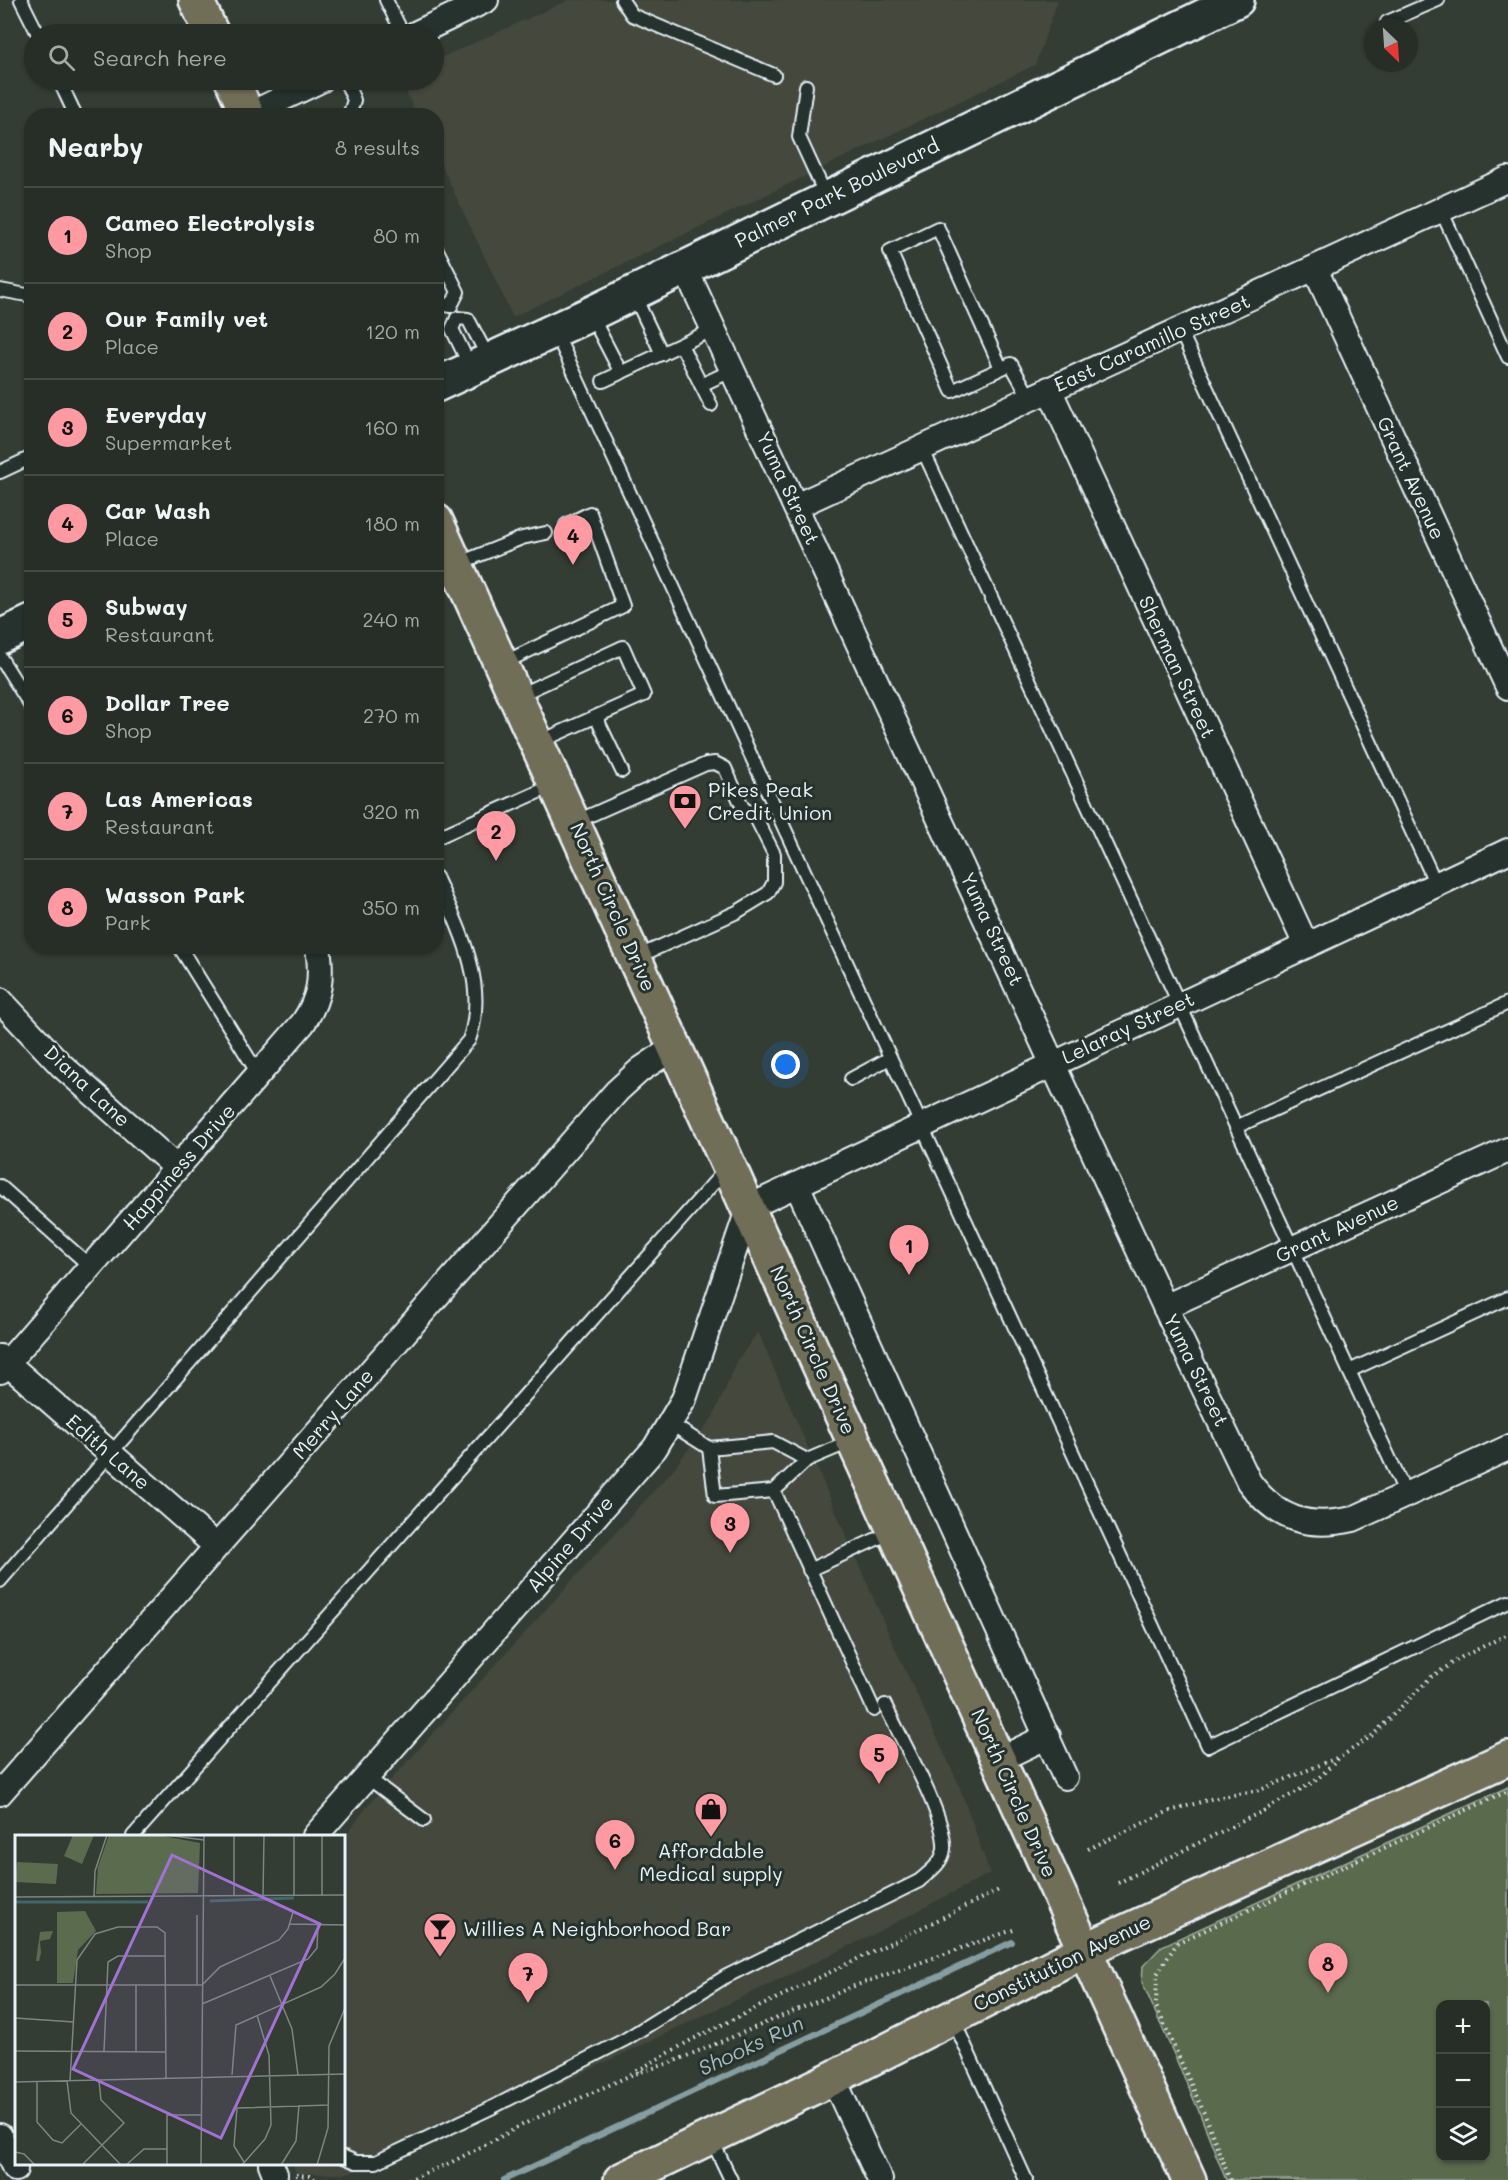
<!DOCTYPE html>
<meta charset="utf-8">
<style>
:root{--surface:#272e27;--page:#333a33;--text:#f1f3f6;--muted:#a4a8a7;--line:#434a44;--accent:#ff9aa2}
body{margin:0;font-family:Mali,sans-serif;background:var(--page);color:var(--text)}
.controls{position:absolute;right:18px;bottom:18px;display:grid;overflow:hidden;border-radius:12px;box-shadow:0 2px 4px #0004}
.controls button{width:54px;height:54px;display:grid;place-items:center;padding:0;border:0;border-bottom:2px solid var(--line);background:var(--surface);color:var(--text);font:30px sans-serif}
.compass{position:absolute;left:1364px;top:18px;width:54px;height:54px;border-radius:50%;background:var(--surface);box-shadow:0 2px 4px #0004;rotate:155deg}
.you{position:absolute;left:786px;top:1065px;width:21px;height:21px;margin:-15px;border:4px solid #fff;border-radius:50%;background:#1a73e8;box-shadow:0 0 0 9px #1a73e833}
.badge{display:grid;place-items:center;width:39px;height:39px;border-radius:50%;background:var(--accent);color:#111;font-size:20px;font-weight:700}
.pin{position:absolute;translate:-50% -50px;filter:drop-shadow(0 2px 3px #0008)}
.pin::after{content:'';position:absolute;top:32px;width:21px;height:18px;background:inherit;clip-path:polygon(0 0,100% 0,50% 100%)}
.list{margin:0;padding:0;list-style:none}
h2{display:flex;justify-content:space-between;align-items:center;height:78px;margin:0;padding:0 24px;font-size:26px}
h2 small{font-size:20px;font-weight:400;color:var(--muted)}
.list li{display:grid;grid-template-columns:39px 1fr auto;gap:18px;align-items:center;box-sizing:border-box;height:96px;padding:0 24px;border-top:2px solid var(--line)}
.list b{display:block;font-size:22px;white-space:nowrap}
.list p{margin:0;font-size:20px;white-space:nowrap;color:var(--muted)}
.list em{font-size:20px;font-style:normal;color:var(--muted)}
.icon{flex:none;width:33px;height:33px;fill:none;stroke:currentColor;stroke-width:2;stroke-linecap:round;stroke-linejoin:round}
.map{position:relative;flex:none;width:1508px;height:2180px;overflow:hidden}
.search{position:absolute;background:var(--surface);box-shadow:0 2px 4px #0004;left:24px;top:24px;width:420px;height:66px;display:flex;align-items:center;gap:15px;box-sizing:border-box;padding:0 21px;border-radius:33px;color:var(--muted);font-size:22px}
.panel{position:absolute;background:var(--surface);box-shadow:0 2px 4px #0004;left:24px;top:108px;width:420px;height:846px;border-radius:24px}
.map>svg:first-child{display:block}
.built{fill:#44483d}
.green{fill:#5a6b4e;stroke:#a1aea3;stroke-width:1.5;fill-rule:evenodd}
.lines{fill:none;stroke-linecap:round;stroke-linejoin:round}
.stream{stroke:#859ea2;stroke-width:6}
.lane-casing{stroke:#e8f1f8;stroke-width:16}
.street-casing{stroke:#e8f1f8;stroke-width:28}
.secondary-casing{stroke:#e8f1f8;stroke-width:38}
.primary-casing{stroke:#e8f1f8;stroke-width:38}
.path{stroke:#e8f1f8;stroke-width:4;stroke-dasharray:1.5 4.5;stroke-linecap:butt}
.lane{stroke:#26332d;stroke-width:12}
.street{stroke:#26332d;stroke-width:24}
.secondary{stroke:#26332d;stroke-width:33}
.primary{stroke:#716e59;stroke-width:33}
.labels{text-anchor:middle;stroke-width:6;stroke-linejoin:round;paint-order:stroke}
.street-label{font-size:20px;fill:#e8f1f8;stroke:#26332d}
.poi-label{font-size:20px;fill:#e8f1f8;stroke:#26332d;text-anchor:start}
.water-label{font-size:21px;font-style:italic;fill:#a6babe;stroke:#26332d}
.inset-river{fill:none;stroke:#436768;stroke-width:3}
.inset-road{fill:none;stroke:#7c8582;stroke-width:1.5}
.view{fill:#a171d3;fill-opacity:0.15;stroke:#a171d3;stroke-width:3}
.inset-edge{fill:none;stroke:#e8f1f8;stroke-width:3}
</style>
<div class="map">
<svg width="1508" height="2180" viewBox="0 0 1508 2180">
<rect width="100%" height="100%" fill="#343d34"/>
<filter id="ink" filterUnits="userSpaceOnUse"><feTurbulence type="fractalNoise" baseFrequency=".0167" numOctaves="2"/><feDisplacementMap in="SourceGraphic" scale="12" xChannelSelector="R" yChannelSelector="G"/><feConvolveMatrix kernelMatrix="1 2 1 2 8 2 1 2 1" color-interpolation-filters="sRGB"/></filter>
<g filter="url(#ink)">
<g class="built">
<path d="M 569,0 L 1058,0 L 1035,65 L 513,317 L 437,156 L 436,116 L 417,115 L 400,80 L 434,80 L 434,61 Z"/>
<path d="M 758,1332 L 894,1646 L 959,1785 L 990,1873 L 862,1940 L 408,2156 L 343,2174 L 296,2173 L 293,2164 L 344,2164 L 344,1838 L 369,1804 L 671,1472 L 713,1417 L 738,1360 Z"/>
</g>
<path class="green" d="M 1508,1787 L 1508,2180 L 1226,2180 L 1198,2109 L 1142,1982 L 1143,1966 L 1162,1946 ZM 1440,2004 L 1486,2004 L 1486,2158 L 1440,2158 Z"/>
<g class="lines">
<path class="stream" d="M 504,2180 L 1012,1942"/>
<g class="lane-casing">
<g id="lane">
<path d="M 21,0 L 38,34"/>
<path d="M 386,0 L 403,34"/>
<path d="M 622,0 L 632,15 L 774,75"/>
<path d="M 1387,22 L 1438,0"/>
<path d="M 59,80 L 76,116"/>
<path d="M 345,80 L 354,100 L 349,116"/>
<path d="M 806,86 L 799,137 L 827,198"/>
<path d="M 1441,210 L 1508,357"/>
<path d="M 436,248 L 458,292 L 451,306"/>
<path d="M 0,290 L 32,296"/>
<path d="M 633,293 L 662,354"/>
<path d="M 436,303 L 451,306"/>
<path d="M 591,315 L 621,373"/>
<path d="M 457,318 L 468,319 L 489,359"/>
<path d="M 457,318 L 452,329 L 471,368"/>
<path d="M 1180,330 L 1436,884"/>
<path d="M 555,331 L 1208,1746 L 1508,1602"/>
<path d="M 681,345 L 711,405"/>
<path d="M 1001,368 L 938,228 L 890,251 L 952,391 L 1011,364 L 1030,398"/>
<path d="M 603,381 L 714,329"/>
<path d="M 701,385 L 733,370"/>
<path d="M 922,448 L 1406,1494"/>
<path d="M 0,472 L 32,457"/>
<path d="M 457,564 L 522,538 L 546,533"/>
<path d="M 0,657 L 32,708"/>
<path d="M 503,663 L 623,606 L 590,513 L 566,525"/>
<path d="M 517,696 L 623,647 L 644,695 L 539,742"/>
<path d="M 596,717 L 622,771"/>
<path d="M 575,822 L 706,764 L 715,763 L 725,768 L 743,808 L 755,816 L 774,854 L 774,882 L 768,893 L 737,912 L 637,957"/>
<path d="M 436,838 L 554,785"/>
<path d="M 179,946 L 259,1075"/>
<path d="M 851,1079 L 890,1058"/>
<path d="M 1236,1127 L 1508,1003"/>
<path d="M 0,1186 L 91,1267"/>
<path d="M 1349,1371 L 1508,1298"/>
<path d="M 671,1424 L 709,1448 L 773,1442 L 807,1460"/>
<path d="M 852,1441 L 807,1460 L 774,1491 L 874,1710"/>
<path d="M 709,1448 L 715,1496 L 774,1491"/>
<path d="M 809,1570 L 894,1531"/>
<path d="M 0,1581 L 469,1040 C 489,984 459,928 436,877"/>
<path d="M 367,1777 L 424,1820"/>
<path d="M 133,1836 L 727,1168"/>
<path d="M 952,2017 L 1026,2180"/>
<path d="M 711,2138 L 731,2180"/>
<path d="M 344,2157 L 356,2162 L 376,2162 L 493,2107 L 626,2039 L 725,1977 L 919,1881 C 930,1871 942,1864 944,1849 C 947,1818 899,1735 885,1705"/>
</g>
</g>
<g class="street-casing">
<g id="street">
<path d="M 415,34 L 486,0"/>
<path d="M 248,115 L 321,80"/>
<path d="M 685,268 L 1165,1307 L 1249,1482 C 1277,1520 1308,1529 1353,1519 L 1508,1448"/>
<path d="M 1315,269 L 1508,687"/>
<path d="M 1049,389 L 1306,945"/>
<path d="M 796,506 L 1508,179"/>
<path d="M 0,1000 L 61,1065 L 177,1168"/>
<path d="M 797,1185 L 1065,1777"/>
<path d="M 1165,1307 L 1508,1150"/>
<path d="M 0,1357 L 216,1546"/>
<path d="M 0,1371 L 303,1023 C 321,997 322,977 318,946"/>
<path d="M 998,1760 L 1048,1736"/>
<path d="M 0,1793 L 617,1091 L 640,1070 L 676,1046"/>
<path d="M 315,1836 L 655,1448 L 684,1399 L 749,1207 L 1508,851"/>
<path d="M 833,2078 L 880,2180"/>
<path d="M 0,2136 L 15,2169"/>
<path d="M 271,2164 L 275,2174"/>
</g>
</g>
<g class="secondary-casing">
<g id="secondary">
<path d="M 436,385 L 590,314 L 1237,0"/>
<path d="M 0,637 L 32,622"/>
</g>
</g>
<g class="primary-casing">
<g id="primary">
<path d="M 196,0 L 212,34"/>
<path d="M 232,80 L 248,116"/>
<path d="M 436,521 L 1189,2180"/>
<path d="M 621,2180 L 833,2078 L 1085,1950 L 1508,1758"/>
</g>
</g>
<g class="path">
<path d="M 1088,1849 L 1167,1812 L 1211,1799 L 1260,1790 L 1339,1757"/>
<path d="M 1118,1883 L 1263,1811 L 1315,1781 L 1342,1756 L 1373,1735 L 1431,1677 L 1462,1657 L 1508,1634"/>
<path d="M 637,2071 L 693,2039 L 1001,1889"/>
<path d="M 296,2175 L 309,2176 L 316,2180"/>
<path d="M 408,2180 L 450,2163 L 532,2120 L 631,2075 L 670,2063 L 854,1986 L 1013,1930"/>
<path d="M 1230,2180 L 1204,2113 L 1156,2006 L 1157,1974 L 1177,1943 L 1508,1791"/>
</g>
<use href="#lane" class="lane"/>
<use href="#street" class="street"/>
<use href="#secondary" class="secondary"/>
<use href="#primary" class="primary"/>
</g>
</g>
<defs>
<g id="bank-pin" transform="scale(1.725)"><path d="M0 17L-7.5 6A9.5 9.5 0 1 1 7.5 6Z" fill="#ff9aa2" stroke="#26332d"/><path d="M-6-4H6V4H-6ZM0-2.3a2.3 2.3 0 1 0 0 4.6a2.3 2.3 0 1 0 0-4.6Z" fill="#111"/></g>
<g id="shop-pin" transform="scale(1.725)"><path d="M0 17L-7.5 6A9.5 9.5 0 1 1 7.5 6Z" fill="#ff9aa2" stroke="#26332d"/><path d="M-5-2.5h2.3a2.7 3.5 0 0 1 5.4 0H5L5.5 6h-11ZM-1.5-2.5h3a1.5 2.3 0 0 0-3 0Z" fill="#111"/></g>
<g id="bar-pin" transform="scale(1.725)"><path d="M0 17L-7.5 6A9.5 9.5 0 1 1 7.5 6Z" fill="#ff9aa2" stroke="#26332d"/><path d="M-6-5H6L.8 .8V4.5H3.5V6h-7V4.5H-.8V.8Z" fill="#111"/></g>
</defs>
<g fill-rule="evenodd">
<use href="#bank-pin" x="685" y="801"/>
<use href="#shop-pin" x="711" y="1809"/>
<use href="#bar-pin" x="440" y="1929"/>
</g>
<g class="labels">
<g class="street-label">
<text transform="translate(837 193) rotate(-26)" y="7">Palmer Park Boulevard</text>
<text transform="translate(1152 343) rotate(-24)" y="7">East Caramillo Street</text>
<text transform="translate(1411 478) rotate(65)" y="7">Grant Avenue</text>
<text transform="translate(788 488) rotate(65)" y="7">Yuma Street</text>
<text transform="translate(1177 667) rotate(65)" y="7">Sherman Street</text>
<text transform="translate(613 907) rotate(66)" y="7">North Circle Drive</text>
<text transform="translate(992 929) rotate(65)" y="7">Yuma Street</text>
<text transform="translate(1128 1028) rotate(-25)" y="7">Lelaray Street</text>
<text transform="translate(87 1086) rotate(43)" y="7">Diana Lane</text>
<text transform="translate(179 1167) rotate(-49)" y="7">Happiness Drive</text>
<text transform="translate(1337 1229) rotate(-25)" y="7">Grant Avenue</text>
<text transform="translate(813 1350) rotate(66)" y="7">North Circle Drive</text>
<text transform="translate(1196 1370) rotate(64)" y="7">Yuma Street</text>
<text transform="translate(333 1414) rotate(-49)" y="7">Merry Lane</text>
<text transform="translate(108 1452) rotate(41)" y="7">Edith Lane</text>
<text transform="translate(570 1544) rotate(-49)" y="7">Alpine Drive</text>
<text transform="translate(1014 1793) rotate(66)" y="7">North Circle Drive</text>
<text transform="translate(1062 1963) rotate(-26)" y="7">Constitution Avenue</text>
</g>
<g class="poi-label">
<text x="708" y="797">Pikes Peak<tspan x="708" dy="23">Credit Union</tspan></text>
<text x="711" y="1858" text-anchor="middle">Affordable<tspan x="711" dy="23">Medical supply</tspan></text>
<text x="463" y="1936">Willies A Neighborhood Bar</text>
</g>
<g class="water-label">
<text transform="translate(751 2046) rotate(-25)" y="7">Shooks Run</text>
</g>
</g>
<g transform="translate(15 1835)">
<rect width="330" height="330" fill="#343d34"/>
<path d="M 58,0 L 79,0 L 67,29 L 49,21 ZM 94,0 L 143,0 L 185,8 L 183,58 L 81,59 L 83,32 ZM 2,27 L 43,29 L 41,49 L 0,47 ZM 70,76 L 81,96 L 63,115 L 58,148 L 42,148 L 42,77 ZM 38,96 L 35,104 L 25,106 L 26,118 L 24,126 L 21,126 L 25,97 Z" fill="#5a6b4e"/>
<path class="inset-river" d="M 195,66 L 279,63M 0,67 L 133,67"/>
<path class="inset-road" d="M 151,0 L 189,5M 307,0 L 307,60M 279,60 L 279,0M 219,61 L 219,0M 248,61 L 249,0M 0,62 L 330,60M 79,62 L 80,36 L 92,0M 275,89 L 330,90M 255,141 L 277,194 L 283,240M 0,150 L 187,150 L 205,132 L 264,105 L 273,94 L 278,77M 182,150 L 182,80M 187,169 L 293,124 L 302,113 L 303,89M 0,183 L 59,187M 0,216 L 151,217M 89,216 L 93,127 L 103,121 L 151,121M 121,217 L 121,150M 217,240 L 221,190 L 306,152 L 320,139 L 330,123M 52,246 L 56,278 L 106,330M 55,246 L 62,125 L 80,99 L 103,92 L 142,92 L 150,98 L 151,245M 0,247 L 330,239M 22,247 L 22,287 L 38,305 L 47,308 L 66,289M 152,314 L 152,280 L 187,280M 0,317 L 9,319 L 20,330M 229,327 L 219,311 L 222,273 L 314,270M 67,330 L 109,288 L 86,265 L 84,246M 111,330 L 129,314 L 152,314 L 152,330M 186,330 L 189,0M 227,330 L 250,304 L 256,290 L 254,220 L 242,180M 266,330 L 281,306 L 284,270M 302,330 L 313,293 L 314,211 L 330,173"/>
<path class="view" d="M 157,20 L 305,89 L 206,303 L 58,234 Z"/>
<rect width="330" height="330" class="inset-edge"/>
</g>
</svg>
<div class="controls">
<button>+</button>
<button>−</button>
<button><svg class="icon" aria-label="layers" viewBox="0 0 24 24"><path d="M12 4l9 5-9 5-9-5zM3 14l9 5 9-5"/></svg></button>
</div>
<svg class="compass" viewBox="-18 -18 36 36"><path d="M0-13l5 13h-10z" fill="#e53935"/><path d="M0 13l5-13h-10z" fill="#a4a8a7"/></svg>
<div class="you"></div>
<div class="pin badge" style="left:909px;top:1275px">1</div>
<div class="pin badge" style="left:496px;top:861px">2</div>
<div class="pin badge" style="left:730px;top:1553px">3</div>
<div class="pin badge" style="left:573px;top:565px">4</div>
<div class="pin badge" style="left:879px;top:1784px">5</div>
<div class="pin badge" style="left:615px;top:1870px">6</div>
<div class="pin badge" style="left:528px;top:2003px">7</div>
<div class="pin badge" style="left:1328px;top:1993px">8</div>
<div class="search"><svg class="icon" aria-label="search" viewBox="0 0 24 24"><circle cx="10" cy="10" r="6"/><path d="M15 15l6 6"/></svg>Search here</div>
<section class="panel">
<h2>Nearby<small>8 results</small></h2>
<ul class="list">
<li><span class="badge">1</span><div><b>Cameo Electrolysis</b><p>Shop</p></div><em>80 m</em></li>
<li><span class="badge">2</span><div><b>Our Family vet</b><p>Place</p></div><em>120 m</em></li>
<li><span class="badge">3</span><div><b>Everyday</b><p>Supermarket</p></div><em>160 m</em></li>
<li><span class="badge">4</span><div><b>Car Wash</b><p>Place</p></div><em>180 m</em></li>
<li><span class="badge">5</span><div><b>Subway</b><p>Restaurant</p></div><em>240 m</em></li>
<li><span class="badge">6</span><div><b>Dollar Tree</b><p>Shop</p></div><em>270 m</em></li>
<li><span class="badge">7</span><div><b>Las Americas</b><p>Restaurant</p></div><em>320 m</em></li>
<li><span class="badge">8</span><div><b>Wasson Park</b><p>Park</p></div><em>350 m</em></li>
</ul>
</section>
</div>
